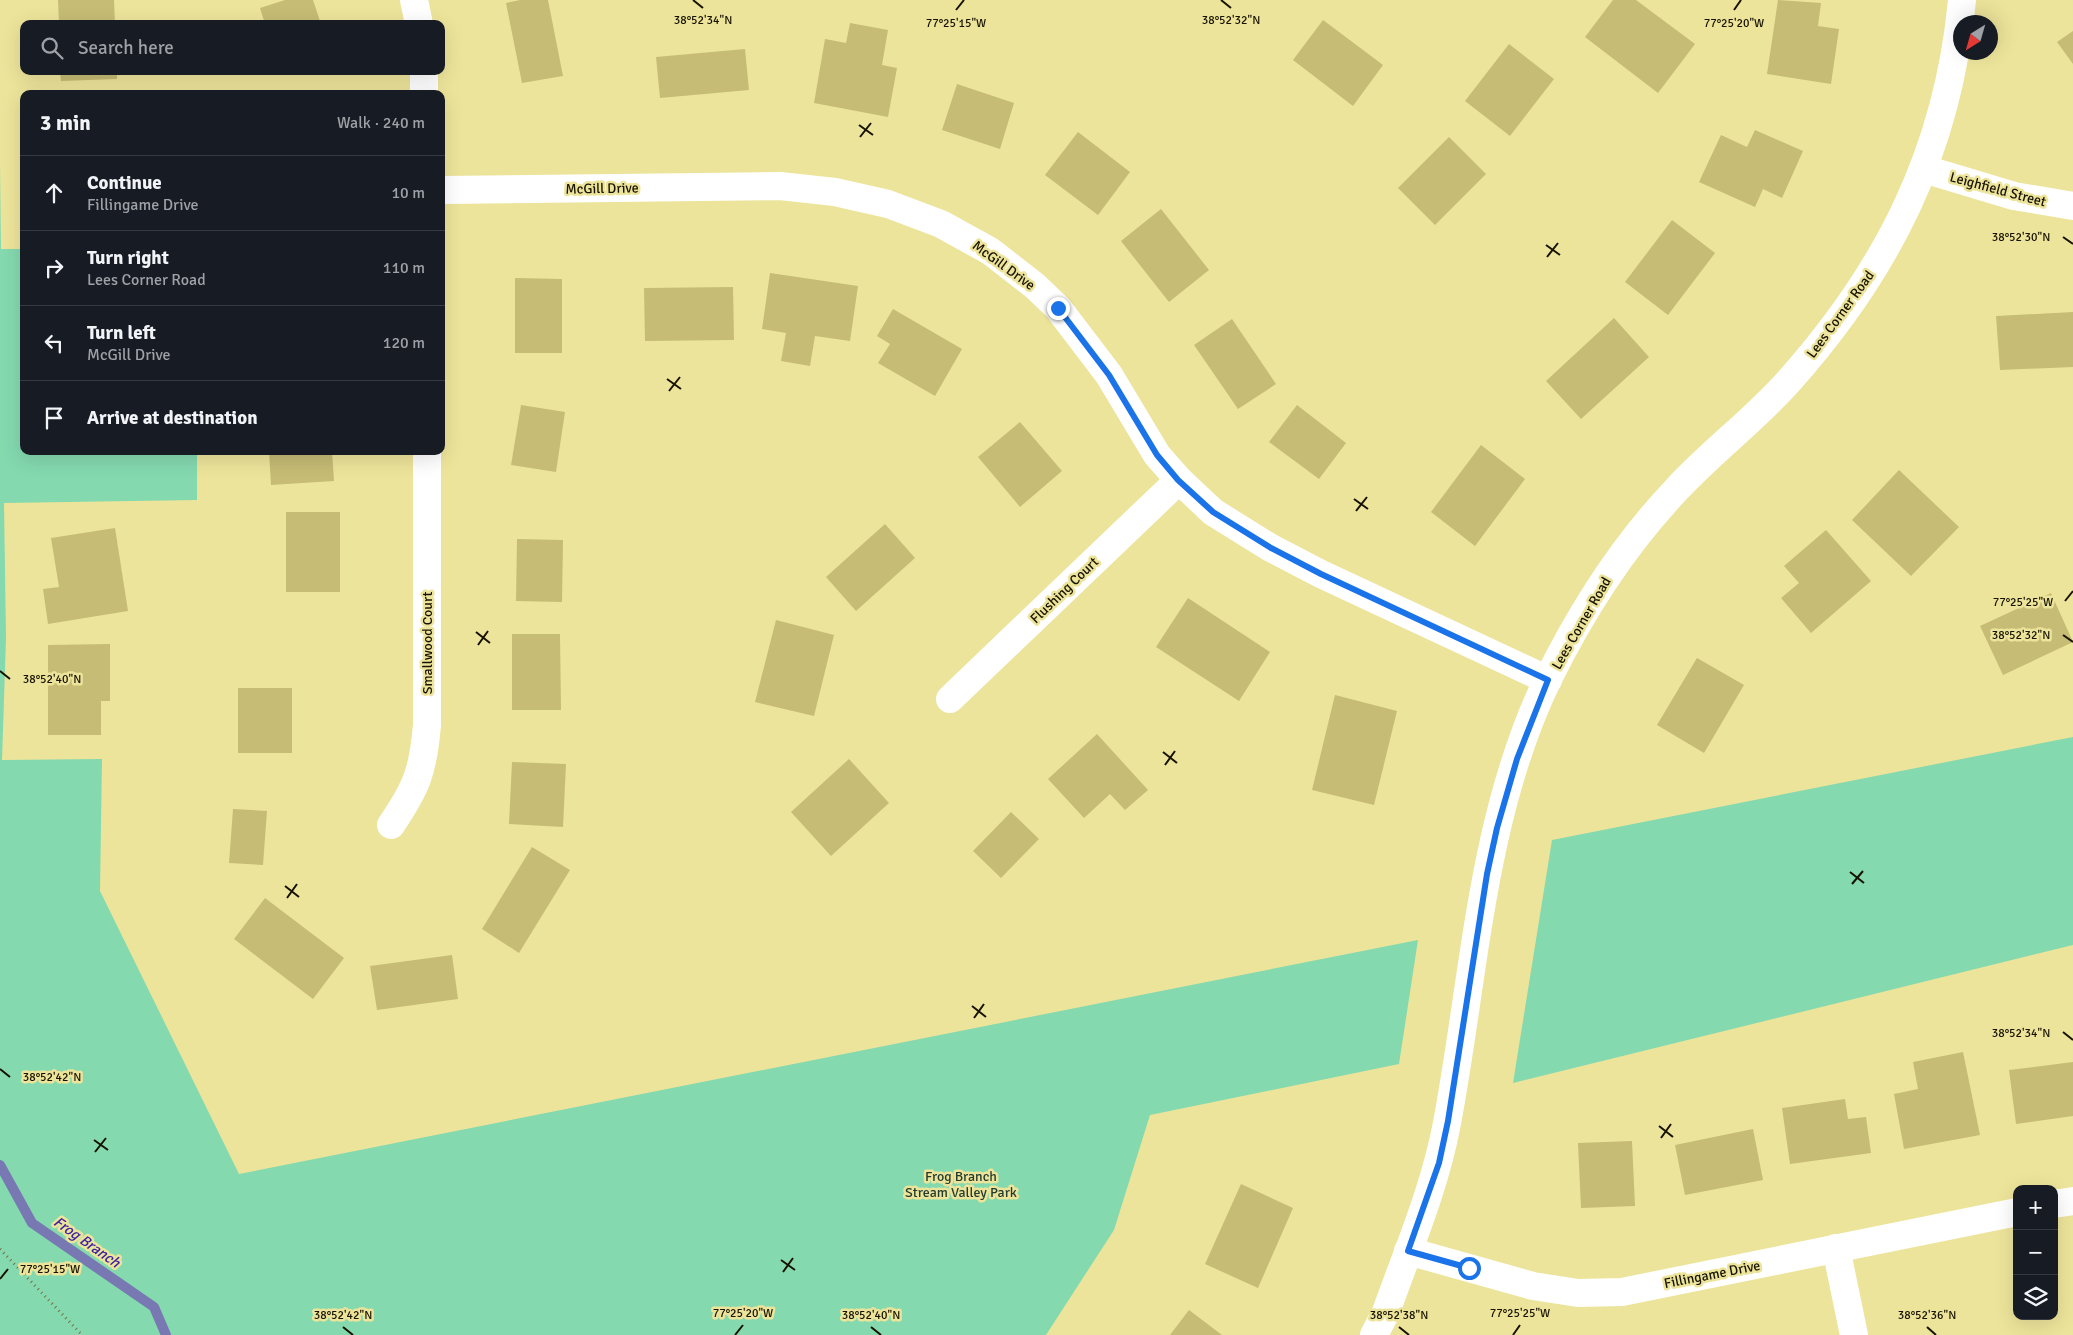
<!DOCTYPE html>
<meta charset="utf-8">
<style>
:root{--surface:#171b24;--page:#20242c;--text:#f1f3f6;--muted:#9ea1a6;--line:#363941}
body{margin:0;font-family:Signika,sans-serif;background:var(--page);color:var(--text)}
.controls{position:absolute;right:15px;bottom:15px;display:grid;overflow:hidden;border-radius:10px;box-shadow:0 5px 20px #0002}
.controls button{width:45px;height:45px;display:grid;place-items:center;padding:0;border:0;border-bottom:1px solid var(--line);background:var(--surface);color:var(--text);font:25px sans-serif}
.compass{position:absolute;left:1953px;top:15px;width:45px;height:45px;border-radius:50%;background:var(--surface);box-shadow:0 5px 20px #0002;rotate:217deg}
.stop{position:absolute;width:15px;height:15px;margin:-11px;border:4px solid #1a73e8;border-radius:50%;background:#fff}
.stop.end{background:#1a73e8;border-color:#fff;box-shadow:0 1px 5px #0008}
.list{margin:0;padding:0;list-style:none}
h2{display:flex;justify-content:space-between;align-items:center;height:65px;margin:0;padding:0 20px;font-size:21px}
h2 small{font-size:16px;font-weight:400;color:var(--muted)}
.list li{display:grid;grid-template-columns:32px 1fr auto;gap:15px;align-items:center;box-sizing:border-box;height:75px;padding:0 20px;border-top:1px solid var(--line)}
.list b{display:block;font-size:19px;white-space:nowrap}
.list p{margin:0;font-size:16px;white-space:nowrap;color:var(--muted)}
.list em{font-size:16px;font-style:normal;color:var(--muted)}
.icon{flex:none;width:28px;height:28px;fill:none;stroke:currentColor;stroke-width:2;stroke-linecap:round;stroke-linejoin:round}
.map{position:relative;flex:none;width:2073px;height:1335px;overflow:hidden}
.search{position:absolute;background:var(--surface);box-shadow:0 5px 20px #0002;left:20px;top:20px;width:425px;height:55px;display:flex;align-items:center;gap:12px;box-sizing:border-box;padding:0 18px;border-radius:10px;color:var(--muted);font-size:19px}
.panel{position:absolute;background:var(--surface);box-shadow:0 5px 20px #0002;left:20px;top:90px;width:425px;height:365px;border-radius:10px}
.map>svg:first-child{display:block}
.green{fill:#84d9af}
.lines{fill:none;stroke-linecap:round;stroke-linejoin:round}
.stream{stroke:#7878b2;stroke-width:10}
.building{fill:#c6bc75}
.path{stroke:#787146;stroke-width:3;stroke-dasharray:1 4;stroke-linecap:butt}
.minor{stroke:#fff;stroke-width:28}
.tertiary{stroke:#fff;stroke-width:28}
.route{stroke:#1a73e8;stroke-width:6}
.ticks{fill:none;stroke:#171200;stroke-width:2}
.labels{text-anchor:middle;stroke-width:5;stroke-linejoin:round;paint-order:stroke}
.street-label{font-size:14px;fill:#171200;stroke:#ede49b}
.park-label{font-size:14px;fill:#233c2f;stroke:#ede49b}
.water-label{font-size:15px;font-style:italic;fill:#3c21a3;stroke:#ede49b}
.ticks-label{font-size:12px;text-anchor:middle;fill:#171200;stroke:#ede49b;stroke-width:5;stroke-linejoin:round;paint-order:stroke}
</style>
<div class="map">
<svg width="2073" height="1335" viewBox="0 0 2073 1335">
<rect width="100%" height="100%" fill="#ede49b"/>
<g class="green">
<path d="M 0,163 L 1,249 L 24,249 L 24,451 L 197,451 L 197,500 L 4,503 L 6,638 L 2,760 L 102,759 L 100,891 L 239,1174 L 1418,940 L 1399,1064 L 1150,1115 L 1114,1230 L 1046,1335 L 0,1335 Z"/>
<path d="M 2073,737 L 2073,945 L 1513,1083 L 1552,840 Z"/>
</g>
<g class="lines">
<path class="stream" d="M 0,1165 L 32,1223 L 154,1307 L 166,1335"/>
</g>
<g class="building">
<path d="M 58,0 L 114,0 L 115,24 L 59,24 Z"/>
<path d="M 285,0 L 313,0 L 321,24 L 265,24 L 260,8 Z"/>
<path d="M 520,0 L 548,0 L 563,76 L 522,83 L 506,3 Z"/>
<path d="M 1613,0 L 1636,0 L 1695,44 L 1658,93 L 1585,37 Z"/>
<path d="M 1778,0 L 1821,3 L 1818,26 L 1839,29 L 1831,84 L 1767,74 Z"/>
<path d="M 1323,20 L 1383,65 L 1353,106 L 1293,60 Z"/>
<path d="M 850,23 L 888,30 L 882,65 L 897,68 L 888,117 L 814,103 L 825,39 L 846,43 Z"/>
<path d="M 2073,31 L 2073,64 L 2057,42 Z"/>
<path d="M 1509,44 L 1554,79 L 1510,136 L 1465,101 Z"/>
<path d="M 745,49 L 749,90 L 660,98 L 656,57 Z"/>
<path d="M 60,71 L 117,71 L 117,79 L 61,81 Z"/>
<path d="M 957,84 L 1014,103 L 1000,149 L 942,130 Z"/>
<path d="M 1755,130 L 1803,151 L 1782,198 L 1763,189 L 1755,207 L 1699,182 L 1721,135 L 1747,147 Z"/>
<path d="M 1078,132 L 1130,172 L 1098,215 L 1045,175 Z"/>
<path d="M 1449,137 L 1486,174 L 1435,225 L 1398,188 Z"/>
<path d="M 1161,209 L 1209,270 L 1169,302 L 1121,241 Z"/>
<path d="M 1672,220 L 1715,253 L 1668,315 L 1625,282 Z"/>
<path d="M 770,273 L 858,286 L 850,341 L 815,336 L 810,366 L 781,361 L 786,333 L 762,329 Z"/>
<path d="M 515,278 L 562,279 L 562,353 L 515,353 Z"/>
<path d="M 733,287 L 734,340 L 645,341 L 644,288 Z"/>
<path d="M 893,309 L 962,349 L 935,396 L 878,363 L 890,344 L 877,336 Z"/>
<path d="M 2073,312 L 2073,367 L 2000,370 L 1996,316 Z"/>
<path d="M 1614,318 L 1649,357 L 1581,419 L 1546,381 Z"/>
<path d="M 1232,319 L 1276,384 L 1238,409 L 1194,345 Z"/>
<path d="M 521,405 L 565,412 L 556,472 L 511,465 Z"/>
<path d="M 1297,405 L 1346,443 L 1319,479 L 1269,442 Z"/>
<path d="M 1020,422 L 1062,471 L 1020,507 L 978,457 Z"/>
<path d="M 1481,445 L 1525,479 L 1475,546 L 1431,512 Z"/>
<path d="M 269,451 L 332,451 L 334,481 L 271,485 Z"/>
<path d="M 1899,470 L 1959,527 L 1911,576 L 1852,520 Z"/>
<rect x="286" y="512" width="54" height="80"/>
<path d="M 885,524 L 915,558 L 856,611 L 826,577 Z"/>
<path d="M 115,528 L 128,611 L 48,624 L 43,589 L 59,587 L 51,538 Z"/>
<path d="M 1826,530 L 1871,581 L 1811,633 L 1781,598 L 1799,583 L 1784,566 Z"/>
<path d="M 517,539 L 563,540 L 562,602 L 516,601 Z"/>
<path d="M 2051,593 L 2073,642 L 2003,675 L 1980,626 Z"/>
<path d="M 1188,598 L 1270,652 L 1239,701 L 1156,647 Z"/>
<path d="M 776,620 L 834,635 L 814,716 L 755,702 Z"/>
<path d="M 512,634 L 560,634 L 561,710 L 512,710 Z"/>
<path d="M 110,644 L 110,701 L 101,701 L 101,735 L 48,735 L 48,645 Z"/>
<path d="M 1697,658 L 1744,685 L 1704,753 L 1657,725 Z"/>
<rect x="238" y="688" width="54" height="65"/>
<path d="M 1335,695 L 1397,711 L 1374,805 L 1312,790 Z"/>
<path d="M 1097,734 L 1148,790 L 1125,810 L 1110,794 L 1084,818 L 1048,779 Z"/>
<path d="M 849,759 L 889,803 L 831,856 L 791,812 Z"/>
<path d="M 512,762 L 566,764 L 563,827 L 509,824 Z"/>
<path d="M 233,809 L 267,811 L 263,865 L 229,863 Z"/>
<path d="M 1011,812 L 1039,839 L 1001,878 L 973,851 Z"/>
<path d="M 532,847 L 570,870 L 519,953 L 482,929 Z"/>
<path d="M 265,898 L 344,958 L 313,999 L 234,939 Z"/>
<path d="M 452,955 L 458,999 L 377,1010 L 370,966 Z"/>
<path d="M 1963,1052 L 1980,1135 L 1904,1149 L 1894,1094 L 1918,1089 L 1913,1062 Z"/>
<path d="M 2073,1062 L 2073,1116 L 2016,1124 L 2009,1070 Z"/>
<path d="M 1845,1099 L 1848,1119 L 1866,1117 L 1871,1153 L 1790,1164 L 1782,1108 Z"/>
<path d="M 1753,1129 L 1763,1180 L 1685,1195 L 1675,1145 Z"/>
<path d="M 1632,1141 L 1635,1206 L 1581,1208 L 1578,1143 Z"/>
<path d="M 1241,1184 L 1293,1208 L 1258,1288 L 1205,1264 Z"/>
<path d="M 1189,1310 L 1222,1335 L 1170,1335 Z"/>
</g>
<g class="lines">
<path class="path" d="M 0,1249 L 82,1335"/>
<g class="minor">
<path d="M 414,0 L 419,24"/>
<path d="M 424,71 L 424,94"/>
<path d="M 1924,169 L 2014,196 L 2073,206"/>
<path d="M 441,190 L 780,186 L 835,192 L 888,204 L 941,224 L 990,251 L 1035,286 L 1058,308 L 1109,375 L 1157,455 L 1179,480 L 1213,512 L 1271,548 L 1321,574 L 1548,680"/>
<path d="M 950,699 L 1179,480"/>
<path d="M 391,825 C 417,787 423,771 427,725 L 427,451"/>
<path d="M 2054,1204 L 2073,1201"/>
<path d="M 1836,1248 L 1854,1335"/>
<path d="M 1408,1251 L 1533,1286 L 1578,1293 L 1622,1292 L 2017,1212"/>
</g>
<path class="tertiary" d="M 1374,1335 L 1386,1312 C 1408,1250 1435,1188 1447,1123 C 1475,974 1481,817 1548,679 C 1582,610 1624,545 1676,490 C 1711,452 1753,421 1788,382 C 1888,270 1948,151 1962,0"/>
</g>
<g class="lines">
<path class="route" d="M 1058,308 L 1109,375 L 1157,455 L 1178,480 L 1213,512 L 1271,548 L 1321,574 L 1548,680 L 1517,759 L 1497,828 L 1487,874 L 1448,1121 L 1439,1163 L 1408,1251 L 1469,1268"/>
</g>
<path class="ticks" d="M 693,0 L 703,8M 1221,0 L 1231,8M 956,10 L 964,0M 1734,10 L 1741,0M 859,125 L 873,135M 860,137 L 871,123M 2063,237 L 2073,244M 1546,245 L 1560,255M 1547,257 L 1558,243M 667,379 L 681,389M 669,391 L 680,377M 1354,499 L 1368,509M 1356,511 L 1367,497M 2065,601 L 2073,591M 476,632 L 490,643M 2063,635 L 2073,642M 478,645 L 488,631M 0,671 L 10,679M 1163,752 L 1177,763M 1165,765 L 1175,751M 1850,872 L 1864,883M 1852,884 L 1863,871M 285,886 L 299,897M 287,898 L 297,884M 972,1006 L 986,1017M 974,1018 L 984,1004M 2063,1032 L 2073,1040M 0,1069 L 10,1077M 1659,1126 L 1673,1137M 1661,1138 L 1671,1124M 94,1140 L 108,1150M 95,1152 L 106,1138M 781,1260 L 795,1270M 783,1272 L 793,1258M 0,1279 L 8,1269M 343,1327 L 353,1335M 871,1327 L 881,1335M 1399,1327 L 1409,1335M 1927,1327 L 1936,1335M 735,1335 L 743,1325M 1513,1335 L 1520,1325"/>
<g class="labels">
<g class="street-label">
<text transform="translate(602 188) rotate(-1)" y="5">McGill Drive</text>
<text transform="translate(1998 189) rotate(15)" y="5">Leighfield Street</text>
<text transform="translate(1004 265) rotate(36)" y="5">McGill Drive</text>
<text transform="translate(1840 314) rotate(-54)" y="5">Lees Corner Road</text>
<text transform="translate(1064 590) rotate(-44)" y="5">Flushing Court</text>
<text transform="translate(1581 623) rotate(-60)" y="5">Lees Corner Road</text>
<text transform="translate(427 643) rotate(-90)" y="5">Smallwood Court</text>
<text transform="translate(1712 1274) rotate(-11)" y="5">Fillingame Drive</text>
</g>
<g class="park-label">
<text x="961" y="1181">Frog Branch<tspan x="961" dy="16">Stream Valley Park</tspan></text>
</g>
<g class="water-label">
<text transform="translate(87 1242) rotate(35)" y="5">Frog Branch</text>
</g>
</g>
<g class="ticks-label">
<text x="1231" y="24">38°52'32"N</text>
<text x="703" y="24">38°52'34"N</text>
<text x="956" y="27">77°25'15"W</text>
<text x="1734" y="27">77°25'20"W</text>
<text x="2021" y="241">38°52'30"N</text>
<text x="2023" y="606">77°25'25"W</text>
<text x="2021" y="639">38°52'32"N</text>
<text x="52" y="683">38°52'40"N</text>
<text x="2021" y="1037">38°52'34"N</text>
<text x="52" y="1081">38°52'42"N</text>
<text x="50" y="1273">77°25'15"W</text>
<text x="743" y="1317">77°25'20"W</text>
<text x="1520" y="1317">77°25'25"W</text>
<text x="343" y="1319">38°52'42"N</text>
<text x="871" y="1319">38°52'40"N</text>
<text x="1399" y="1319">38°52'38"N</text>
<text x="1927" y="1319">38°52'36"N</text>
</g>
</svg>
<div class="controls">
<button>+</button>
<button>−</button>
<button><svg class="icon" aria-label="layers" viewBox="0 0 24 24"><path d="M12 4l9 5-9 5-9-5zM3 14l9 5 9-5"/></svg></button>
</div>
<svg class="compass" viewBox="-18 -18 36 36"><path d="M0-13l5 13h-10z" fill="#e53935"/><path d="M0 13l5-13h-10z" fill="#9ea1a6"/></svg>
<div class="stop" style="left:1469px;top:1268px"></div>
<div class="stop end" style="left:1058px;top:308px"></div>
<div class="search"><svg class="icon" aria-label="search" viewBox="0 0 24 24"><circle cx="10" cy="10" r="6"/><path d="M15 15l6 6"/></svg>Search here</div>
<section class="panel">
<h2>3 min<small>Walk · 240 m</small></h2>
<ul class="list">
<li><svg class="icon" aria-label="ahead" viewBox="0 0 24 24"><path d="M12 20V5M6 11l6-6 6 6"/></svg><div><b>Continue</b><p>Fillingame Drive</p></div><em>10 m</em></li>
<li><svg class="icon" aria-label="right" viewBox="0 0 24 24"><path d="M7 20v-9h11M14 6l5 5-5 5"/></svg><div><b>Turn right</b><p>Lees Corner Road</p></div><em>110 m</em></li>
<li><svg class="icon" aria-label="left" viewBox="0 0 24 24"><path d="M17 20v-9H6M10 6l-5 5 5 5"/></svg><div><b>Turn left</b><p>McGill Drive</p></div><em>120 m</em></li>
<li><svg class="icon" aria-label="arrive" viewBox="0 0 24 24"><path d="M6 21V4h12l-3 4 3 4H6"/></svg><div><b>Arrive at destination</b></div></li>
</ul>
</section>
</div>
